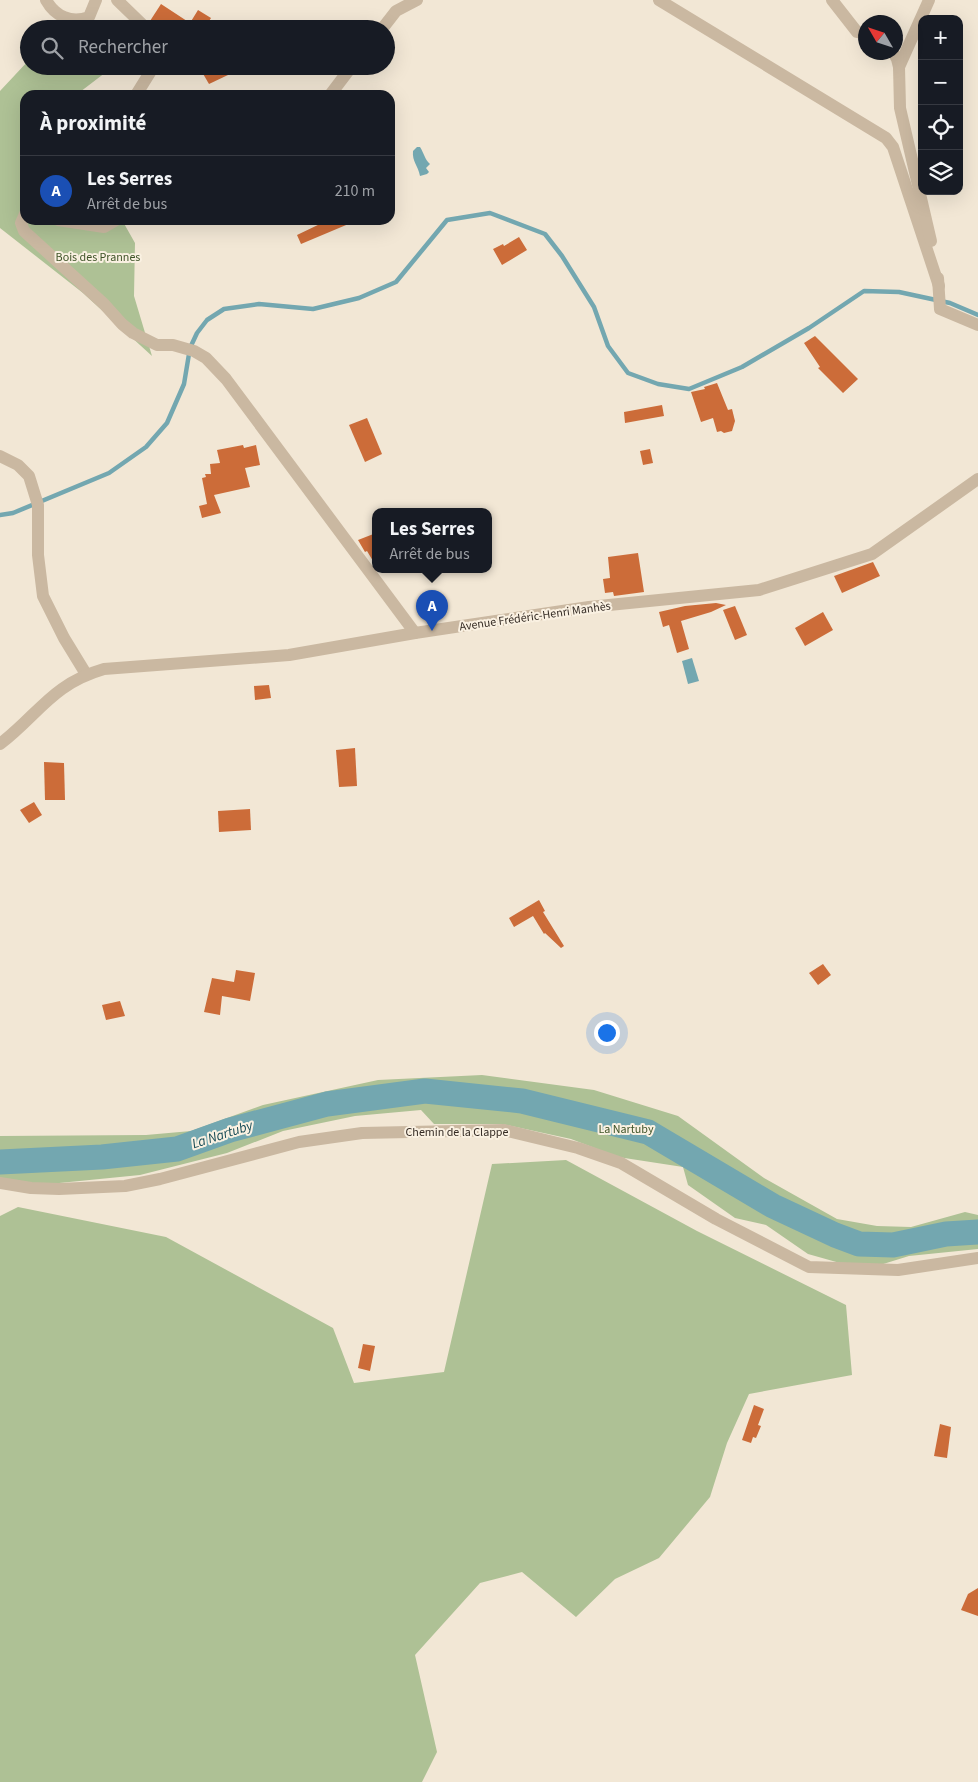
<!DOCTYPE html>
<html lang="fr">
<meta charset="utf-8">
<style>
:root{--surface:#171b24;--page:#20242c;--text:#f1f3f6;--muted:#9ea1a6;--line:#363941;--accent:#b45309}
body{margin:0;font-family:"Source Sans 3",sans-serif;background:var(--page);color:var(--text)}
.controls{position:absolute;right:15px;top:15px;display:grid;overflow:hidden;border-radius:10px;box-shadow:0 5px 20px #0002}
.controls button{width:45px;height:45px;display:grid;place-items:center;padding:0;border:0;border-bottom:1px solid var(--line);background:var(--surface);color:var(--text);font:25px sans-serif}
.compass{position:absolute;left:858px;top:15px;width:45px;height:45px;border-radius:50%;background:var(--surface);box-shadow:0 5px 20px #0002;rotate:309deg}
.you{position:absolute;left:606px;top:1032px;width:18px;height:18px;margin:-12px;border:4px solid #fff;border-radius:50%;background:#1a73e8;box-shadow:0 0 0 8px #1a73e833}
.badge{display:grid;place-items:center;width:32px;height:32px;border-radius:50%;background:var(--accent);color:#fff;font-size:16px;font-weight:700}
.pin{position:absolute;translate:-50% -41px;filter:drop-shadow(0 1px 2px #0008)}
.pin::after{content:'';position:absolute;top:26px;width:18px;height:15px;background:inherit;clip-path:polygon(0 0,100% 0,50% 100%)}
.popup{position:absolute;left:372px;top:508px;width:120px;height:65px;box-sizing:border-box;display:grid;place-content:center;border-radius:10px;background:var(--surface);filter:drop-shadow(0 1px 4px #0005);font-size:16px;white-space:nowrap;color:var(--muted)}
.popup b{font-size:19px;color:var(--text)}
.popup::after{content:'';position:absolute;left:50%;top:100%;margin-left:-10px;border:10px solid transparent;border-top-color:var(--surface)}
.list{margin:0;padding:0;list-style:none}
h2{display:flex;justify-content:space-between;align-items:center;height:65px;margin:0;padding:0 20px;font-size:21px}
h2 small{font-size:16px;font-weight:400;color:var(--muted)}
.list li{display:grid;grid-template-columns:32px 1fr auto;gap:15px;align-items:center;box-sizing:border-box;height:70px;padding:0 20px;border-top:1px solid var(--line)}
.list b{display:block;font-size:19px;white-space:nowrap}
.list p{margin:0;font-size:16px;white-space:nowrap;color:var(--muted)}
.list em{font-size:16px;font-style:normal;color:var(--muted)}
.icon{flex:none;width:28px;height:28px;fill:none;stroke:currentColor;stroke-width:2;stroke-linecap:round;stroke-linejoin:round}
.map{position:relative;flex:none;width:978px;height:1782px;overflow:hidden}
.search{position:absolute;background:var(--surface);box-shadow:0 5px 20px #0002;left:20px;top:20px;width:375px;height:55px;display:flex;align-items:center;gap:12px;box-sizing:border-box;padding:0 18px;border-radius:28px;color:var(--muted);font-size:19px}
.panel{position:absolute;background:var(--surface);box-shadow:0 5px 20px #0002;left:20px;top:90px;width:375px;height:135px;border-radius:15px}
.map>svg:first-child{display:block}
.green{fill:#aec195}
.water{fill:#73a7b0}
.lines{fill:none;stroke-linecap:round;stroke-linejoin:round}
.stream{stroke:#73a7b0;stroke-width:4.5}
.river{stroke:#73a7b0;stroke-width:25}
.building{fill:#cc6c39}
.minor{stroke:#cab8a1;stroke-width:12}
.labels{text-anchor:middle;stroke-width:4;stroke-linejoin:round;paint-order:stroke}
.park-label{font-size:12px;fill:#3e5327;stroke:#faf1e2}
.street-label{font-size:12px;fill:#342b24;stroke:#faf1e2}
.water-label{font-size:14px;font-style:italic;fill:#184c57;stroke:#faf1e2}
</style>
<div class="map">
<svg width="978" height="1782" viewBox="0 0 978 1782">
<rect width="100%" height="100%" fill="#f2e7d5"/>
<g class="green">
<path d="M 29,60 L 29,66 L 114,66 L 76,95 L 25,95 L 25,220 L 122,220 L 135,243 L 134,296 L 152,356 L 83,293 L 0,228 L 0,91 Z"/>
<path d="M 482,1075 L 594,1090 L 678,1116 L 764,1178 L 837,1219 L 877,1226 L 911,1227 L 965,1212 L 978,1215 L 978,1249 L 909,1256 L 880,1265 L 847,1265 L 808,1254 L 766,1225 L 735,1218 L 688,1185 L 683,1167 L 618,1157 L 571,1139 L 502,1124 L 434,1124 L 421,1110 L 355,1116 L 283,1131 L 227,1153 L 140,1175 L 29,1186 L 0,1182 L 0,1136 L 146,1135 L 191,1131 L 263,1105 L 378,1080 Z"/>
<path d="M 566,1160 L 697,1231 L 846,1305 L 852,1375 L 749,1394 L 727,1443 L 710,1497 L 659,1558 L 615,1579 L 576,1617 L 522,1572 L 480,1583 L 415,1655 L 437,1752 L 422,1782 L 0,1782 L 0,1216 L 18,1207 L 166,1237 L 333,1328 L 354,1383 L 444,1372 L 492,1164 Z"/>
</g>
<g class="water">
<path d="M 417,147 L 420,147 C 424,153 425,160 430,164 L 426,168 L 429,172 L 427,174 L 420,176 C 418,165 412,162 413,151 Z"/>
<path d="M 692,658 L 699,681 L 688,684 L 682,661 Z"/>
</g>
<g class="lines">
<path class="stream" d="M 0,515 L 13,513 L 109,473 L 146,447 L 167,423 L 184,384 L 190,348 L 197,333 L 207,320 L 224,309 L 259,304 L 313,309 L 359,298 L 396,282 L 447,220 L 490,213 L 545,234 L 562,256 L 594,307 L 608,346 L 628,373 L 658,384 L 689,389 L 742,367 L 809,328 L 864,291 L 899,292 L 950,303 L 978,315"/>
<path class="river" d="M 0,1162 L 102,1157 L 177,1149 L 230,1130 L 327,1104 L 425,1091 L 522,1101 L 648,1132 L 773,1206 L 835,1235 L 859,1244 L 893,1245 L 946,1234 L 978,1232"/>
</g>
<g class="building">
<path d="M 161,4 L 190,23 L 198,10 L 211,18 L 204,29 L 155,29 L 150,21 Z"/>
<path d="M 213,66 L 247,66 L 209,84 L 202,72 Z"/>
<path d="M 320,220 L 358,220 L 301,244 L 297,235 L 322,223 Z"/>
<path d="M 519,237 L 527,250 L 502,265 L 493,249 L 503,244 L 504,246 Z"/>
<path d="M 815,336 L 858,379 L 843,393 L 818,368 L 820,367 L 804,343 Z"/>
<path d="M 717,383 L 728,410 L 732,409 L 735,421 L 732,431 L 724,433 L 721,431 L 717,432 L 713,418 L 701,422 L 691,392 L 705,389 L 704,387 Z"/>
<path d="M 662,405 L 664,416 L 625,423 L 624,412 Z"/>
<path d="M 367,418 L 382,454 L 365,462 L 349,425 Z"/>
<path d="M 243,445 L 244,448 L 256,445 L 260,465 L 245,468 L 250,487 L 214,495 L 221,513 L 202,518 L 199,506 L 207,504 L 202,478 L 206,477 L 205,474 L 211,474 L 210,464 L 220,463 L 217,450 Z"/>
<path d="M 650,449 L 653,463 L 643,465 L 640,451 Z"/>
<path d="M 376,533 L 376,566 L 367,551 L 365,552 L 358,540 Z"/>
<path d="M 638,553 L 644,592 L 614,596 L 613,592 L 605,593 L 603,579 L 610,578 L 608,557 Z"/>
<path d="M 873,562 L 880,576 L 842,593 L 834,576 Z"/>
<path d="M 716,603 L 726,605 L 711,612 L 681,621 L 689,649 L 677,653 L 669,625 L 663,627 L 659,612 L 685,606 Z"/>
<path d="M 735,606 L 747,635 L 735,640 L 723,610 Z"/>
<path d="M 823,612 L 833,630 L 805,646 L 795,628 Z"/>
<path d="M 269,685 L 271,698 L 255,700 L 254,686 Z"/>
<path d="M 355,748 L 357,786 L 339,787 L 336,750 Z"/>
<path d="M 44,762 L 64,763 L 65,800 L 45,800 Z"/>
<path d="M 34,802 L 42,815 L 29,823 L 20,810 Z"/>
<path d="M 250,809 L 251,830 L 219,832 L 218,811 Z"/>
<path d="M 539,900 L 545,911 L 543,912 L 564,946 L 561,948 L 545,933 L 544,934 L 533,916 L 514,927 L 509,918 Z"/>
<path d="M 823,964 L 831,975 L 818,985 L 809,973 Z"/>
<path d="M 236,970 L 255,973 L 250,1001 L 222,996 L 220,1015 L 204,1012 L 212,978 L 234,982 Z"/>
<path d="M 120,1001 L 125,1016 L 106,1020 L 102,1005 Z"/>
<path d="M 363,1344 L 375,1346 L 370,1371 L 358,1368 Z"/>
<path d="M 754,1405 L 764,1409 L 758,1425 L 761,1426 L 756,1438 L 753,1437 L 751,1443 L 742,1440 Z"/>
<path d="M 940,1424 L 951,1427 L 947,1458 L 934,1456 Z"/>
<path d="M 978,1588 L 978,1616 L 961,1610 L 968,1594 Z"/>
</g>
<g class="lines">
<g class="minor">
<path d="M 46,0 C 55,16 71,24 89,17 L 96,0"/>
<path d="M 117,0 L 147,29"/>
<path d="M 659,0 L 886,138 L 893,147 L 939,286"/>
<path d="M 832,0 L 857,32 L 866,34"/>
<path d="M 382,29 L 396,11 L 417,0"/>
<path d="M 893,52 L 897,59 L 899,67 L 900,108 L 931,241"/>
<path d="M 899,67 L 929,0"/>
<path d="M 136,95 L 154,66"/>
<path d="M 330,95 L 352,66"/>
<path d="M 25,214 L 21,223 L 24,231 L 104,304 L 122,324 L 133,333 L 157,345 L 173,345 L 194,351 L 206,358 L 226,379 L 415,633"/>
<path d="M 58,220 L 104,227 L 116,220"/>
<path d="M 938,278 L 940,309 L 978,325"/>
<path d="M 0,456 L 18,465 L 29,476 L 38,505 L 38,555 L 43,596 L 64,638 L 86,674"/>
<path d="M 0,744 C 39,714 52,684 104,669 L 289,655 L 415,633 L 589,607 L 759,590 L 872,554 L 978,479"/>
<path d="M 0,1183 L 31,1188 L 59,1189 L 125,1186 L 160,1179 L 299,1142 L 362,1133 L 504,1130 L 578,1148 L 621,1163 L 716,1219 L 809,1267 L 898,1270 L 978,1258"/>
</g>
</g>
<g class="labels">
<g class="park-label">
<text x="98" y="261">Bois des Prannes</text>
<text x="626" y="1133">La Nartuby</text>
</g>
<g class="street-label">
<text transform="translate(535 616) rotate(-8)" y="4">Avenue Frédéric-Henri Manhès</text>
<text x="457" y="1136">Chemin de la Clappe</text>
</g>
<g class="water-label">
<text transform="translate(222 1134) rotate(-18)" y="5">La Nartuby</text>
</g>
</g>
</svg>
<div class="controls">
<button>+</button>
<button>−</button>
<button><svg class="icon" aria-label="locate" viewBox="0 0 24 24"><circle cx="12" cy="12" r="6"/><path d="M12 2v4M12 18v4M2 12h4M18 12h4"/></svg></button>
<button><svg class="icon" aria-label="layers" viewBox="0 0 24 24"><path d="M12 4l9 5-9 5-9-5zM3 14l9 5 9-5"/></svg></button>
</div>
<svg class="compass" viewBox="-18 -18 36 36"><path d="M0-13l5 13h-10z" fill="#e53935"/><path d="M0 13l5-13h-10z" fill="#9ea1a6"/></svg>
<div class="you"></div>
<div class="pin badge" style="left:432px;top:631px;background:#1a4fb4">A</div>
<div class="popup"><b>Les Serres</b>Arrêt de bus</div>
<div class="search"><svg class="icon" aria-label="search" viewBox="0 0 24 24"><circle cx="10" cy="10" r="6"/><path d="M15 15l6 6"/></svg>Rechercher</div>
<section class="panel">
<h2>À proximité<small></small></h2>
<ul class="list">
<li><span class="badge" style="background:#1a4fb4">A</span><div><b>Les Serres</b><p>Arrêt de bus</p></div><em>210 m</em></li>
</ul>
</section>
</div>
